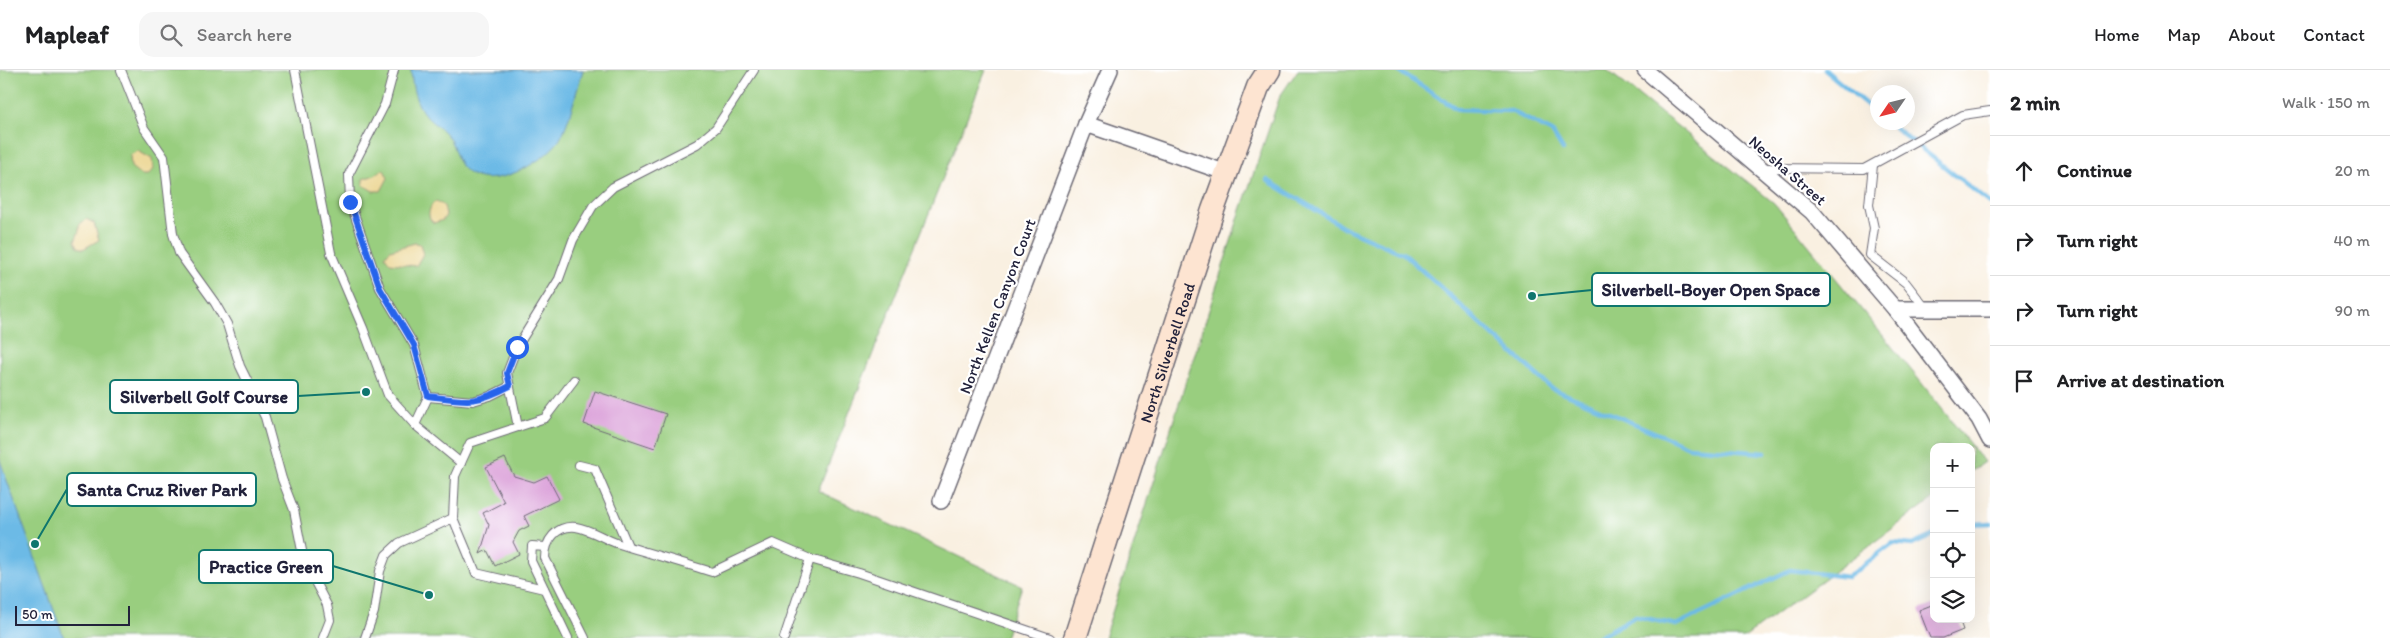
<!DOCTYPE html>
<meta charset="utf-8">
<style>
:root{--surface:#fff;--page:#f6f6f6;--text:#202124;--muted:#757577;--line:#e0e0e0}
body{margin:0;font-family:Itim,sans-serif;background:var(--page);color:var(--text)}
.controls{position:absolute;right:15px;bottom:15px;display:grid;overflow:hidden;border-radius:10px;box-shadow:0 5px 20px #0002}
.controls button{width:45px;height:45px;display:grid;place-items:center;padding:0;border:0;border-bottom:1px solid var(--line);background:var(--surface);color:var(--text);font:25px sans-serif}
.compass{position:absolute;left:1870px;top:15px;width:45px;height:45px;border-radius:50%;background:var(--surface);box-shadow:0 5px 20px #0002;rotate:235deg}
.scale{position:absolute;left:15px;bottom:12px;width:115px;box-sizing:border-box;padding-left:5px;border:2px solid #22223b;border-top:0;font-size:14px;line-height:18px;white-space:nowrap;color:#22223b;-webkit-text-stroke:4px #fff;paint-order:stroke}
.stop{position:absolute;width:15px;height:15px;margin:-11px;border:4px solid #2563eb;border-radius:50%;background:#fff}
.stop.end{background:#2563eb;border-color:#fff;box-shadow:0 1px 5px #0008}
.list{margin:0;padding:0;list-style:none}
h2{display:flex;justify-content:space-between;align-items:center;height:65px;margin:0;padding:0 20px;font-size:21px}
h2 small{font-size:16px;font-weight:400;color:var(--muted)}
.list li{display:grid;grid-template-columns:32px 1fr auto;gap:15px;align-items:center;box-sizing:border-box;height:70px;padding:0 20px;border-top:1px solid var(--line)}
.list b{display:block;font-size:19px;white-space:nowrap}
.list em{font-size:16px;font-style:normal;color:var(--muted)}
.icon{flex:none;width:28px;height:28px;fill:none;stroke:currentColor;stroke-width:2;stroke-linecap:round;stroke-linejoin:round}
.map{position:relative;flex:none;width:1990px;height:568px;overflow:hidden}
header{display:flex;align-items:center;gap:30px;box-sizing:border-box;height:70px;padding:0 25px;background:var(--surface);border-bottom:1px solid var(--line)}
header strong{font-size:24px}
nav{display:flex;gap:28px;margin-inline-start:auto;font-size:18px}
.search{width:350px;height:45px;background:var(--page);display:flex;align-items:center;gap:12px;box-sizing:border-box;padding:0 18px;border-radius:15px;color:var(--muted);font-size:19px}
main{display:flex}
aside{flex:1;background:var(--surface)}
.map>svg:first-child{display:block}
.green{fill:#99ce7f;stroke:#5e785d}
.sand{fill:#eeda9e;stroke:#887e6c}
.water{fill:#6cbae6;stroke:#476e90}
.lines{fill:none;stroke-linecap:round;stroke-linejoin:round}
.stream{stroke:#6cbae6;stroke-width:4.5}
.building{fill:#dca3da}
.service-casing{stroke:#6d6a75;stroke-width:10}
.minor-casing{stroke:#6d6a75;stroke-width:18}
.secondary-casing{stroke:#6d6a75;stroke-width:25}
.service{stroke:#fff;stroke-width:8}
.minor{stroke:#fff;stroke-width:15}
.secondary{stroke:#fde4d1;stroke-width:22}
.route{stroke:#2563eb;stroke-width:6}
.labels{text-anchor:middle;stroke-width:4.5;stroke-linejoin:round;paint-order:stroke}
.street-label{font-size:16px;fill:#22223b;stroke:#fff}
.leader{fill:none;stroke:#0f766e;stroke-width:2}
.callout-dot{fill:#0f766e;stroke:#fff;stroke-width:2}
.callout{fill:#fff;stroke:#0f766e;stroke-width:2}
.callout-label{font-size:18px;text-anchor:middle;font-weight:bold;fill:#22223b}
</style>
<header>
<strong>Mapleaf</strong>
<div class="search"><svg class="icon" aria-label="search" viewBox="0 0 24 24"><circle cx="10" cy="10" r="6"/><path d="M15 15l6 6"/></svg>Search here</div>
<nav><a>Home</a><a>Map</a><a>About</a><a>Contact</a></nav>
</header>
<main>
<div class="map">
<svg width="1990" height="568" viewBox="0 0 1990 568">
<rect width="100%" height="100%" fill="#fff"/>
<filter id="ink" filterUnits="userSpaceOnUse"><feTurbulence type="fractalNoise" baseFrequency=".02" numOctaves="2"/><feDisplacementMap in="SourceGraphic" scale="10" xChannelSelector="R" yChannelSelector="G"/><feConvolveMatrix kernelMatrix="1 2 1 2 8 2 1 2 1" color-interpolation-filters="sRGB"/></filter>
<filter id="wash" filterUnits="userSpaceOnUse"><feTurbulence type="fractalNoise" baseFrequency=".0096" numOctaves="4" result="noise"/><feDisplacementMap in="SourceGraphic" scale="20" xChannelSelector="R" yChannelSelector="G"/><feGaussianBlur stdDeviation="1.12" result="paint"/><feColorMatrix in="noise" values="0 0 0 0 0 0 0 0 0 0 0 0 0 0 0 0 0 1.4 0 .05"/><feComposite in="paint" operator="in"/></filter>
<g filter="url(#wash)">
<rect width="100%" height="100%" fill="#f9f0e1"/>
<g class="green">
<path d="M 0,0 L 986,0 L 818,421 L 1022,516 L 1005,568 L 0,568 Z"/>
<path d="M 1298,0 L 1607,0 L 1774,133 L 1916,306 L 1984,392 L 1971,401 L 1971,377 L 1934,377 L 1934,428 L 1744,568 L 1104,568 L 1239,146 L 1280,26 Z"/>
</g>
<g class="sand">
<path d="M 138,81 L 152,89 L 153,99 L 148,105 L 141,105 L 131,97 L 130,85 Z"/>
<path d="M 382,100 L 384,100 L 388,108 L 381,121 L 373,121 L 363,115 L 363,109 L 375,105 Z"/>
<path d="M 437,131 L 444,136 L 446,145 L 443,150 L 434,153 C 426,148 429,139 433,133 Z"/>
<path d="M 86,149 L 94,153 L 99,170 L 83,179 L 78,177 L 75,171 L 79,161 L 79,155 Z"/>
<path d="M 415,173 L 420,174 L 423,184 L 416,196 L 390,193 L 385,186 L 390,180 Z"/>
</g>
<g class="water">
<path d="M 411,0 L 583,0 C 577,19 569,53 560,69 C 545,92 490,124 465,100 C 455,91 456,77 448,67 C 442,58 433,54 426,46 C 415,33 412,17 411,0 Z"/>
<path d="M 0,390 L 5,405 L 64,568 L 0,568 Z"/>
</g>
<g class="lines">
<g class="stream">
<path d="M 1397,0 L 1457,39 L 1511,41 L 1552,62 L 1563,80"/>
<path d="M 1825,0 L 1878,44"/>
<path d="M 1888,52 L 1990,133"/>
<path d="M 1267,110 L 1345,158 L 1404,184 L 1551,318 L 1689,377 L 1765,383"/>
<path d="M 1971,454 L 1990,453"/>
<path d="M 1597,568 L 1636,546 L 1676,555 L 1790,500 L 1848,507 L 1893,473 L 1912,475 L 1934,465"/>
</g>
</g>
<g id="blocks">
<g class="building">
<path d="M 595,321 L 666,344 L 655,378 L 584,354 Z"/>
<path d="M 505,388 L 514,406 L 534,412 L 547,406 L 559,429 L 524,446 L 529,456 L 519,461 L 513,472 L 519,484 L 495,496 L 487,480 L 480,484 L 489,455 L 483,443 L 504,432 L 486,397 Z"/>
<path d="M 1934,534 L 1934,549 L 1959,549 L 1963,560 L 1943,568 L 1930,568 L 1919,540 Z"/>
</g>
</g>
</g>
<g filter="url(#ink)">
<use href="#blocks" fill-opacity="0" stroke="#6d6a75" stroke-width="1"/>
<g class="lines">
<g class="service-casing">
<g id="service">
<path d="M 121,0 L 144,58 L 164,87 L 173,164 L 179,183 L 215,233 L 227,254 L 240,296 L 265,347 L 282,409 L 294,440 L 304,491 L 327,535 L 330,550 L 323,568"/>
<path d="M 295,0 L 331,183 L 363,258 L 388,325 L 415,355 L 461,393"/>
<path d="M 394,0 L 385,34 L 349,104 L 350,132 L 380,218 L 414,275 L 428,327 L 415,355"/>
<path d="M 1873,95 L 1869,135 L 1874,158 L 1870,185 L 1906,213 L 1926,239"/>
<path d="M 1761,98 L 1864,99 L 1963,45 L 1990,41"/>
<path d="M 428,327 L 473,331 L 490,326 L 510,316"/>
<path d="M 518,357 L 507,303 L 517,277 L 559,209 L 573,170 L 593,136 L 613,117 L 697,74 L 716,58 L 754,0"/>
<path d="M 579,395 L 595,399 L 628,476"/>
<path d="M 545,477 L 532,476 L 531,491 L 568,568"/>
<path d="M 544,519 L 476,503 L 453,448 L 455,406 L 470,373 L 545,348 L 574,310"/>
<path d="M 365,568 L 374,542 L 380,501 L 386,485 L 399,473 L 453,448"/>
<path d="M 585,568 L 545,488 C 545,471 556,455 576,457 C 589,459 603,468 616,473 C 648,483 680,492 712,502 L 773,473 L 810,489 L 859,503 L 1050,568"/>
<path d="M 784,568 L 810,489"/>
</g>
</g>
<g class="minor-casing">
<g id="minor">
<path d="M 1645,0 L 1812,142 L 1895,239 L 1979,349 L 1990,370"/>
<path d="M 1086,54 L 1227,103"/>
<path d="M 1895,239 L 1990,239"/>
<path d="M 941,431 L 1086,54 L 1110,0"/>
</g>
</g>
<g class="secondary-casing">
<g id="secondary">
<path id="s1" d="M 1075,568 L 1213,140 L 1258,17 L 1269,0"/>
</g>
</g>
<use href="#service" class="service"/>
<use href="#minor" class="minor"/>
<use href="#secondary" class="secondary"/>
</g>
</g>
<g class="lines" filter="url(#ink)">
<path class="route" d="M 350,132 L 380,218 L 414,275 L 428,326 C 467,331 474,335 510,316 L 507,303 L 517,277"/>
</g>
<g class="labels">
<g class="street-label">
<text transform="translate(1788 100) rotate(41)" y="6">Neosha Street</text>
<text transform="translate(997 236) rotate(-69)" y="6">North Kellen Canyon Court</text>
<text dy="6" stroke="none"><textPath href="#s1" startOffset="300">North Silverbell Road</textPath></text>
</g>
</g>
<path class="leader" d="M1532 226L1592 220M366 322L298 326M35 474L67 419M429 525L333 496"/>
<g class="callout-dot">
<circle cx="1532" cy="226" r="5"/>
<circle cx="366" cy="322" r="5"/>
<circle cx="35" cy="474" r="5"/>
<circle cx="429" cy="525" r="5"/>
</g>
<g class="callout">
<rect x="1592" y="203" width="238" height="33" rx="5"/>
<rect x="110" y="310" width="188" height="33" rx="5"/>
<rect x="67" y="403" width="189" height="33" rx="5"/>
<rect x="199" y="480" width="134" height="33" rx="5"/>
</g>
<g class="callout-label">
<text x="1711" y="226">Silverbell-Boyer Open Space</text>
<text x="204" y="333">Silverbell Golf Course</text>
<text x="162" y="426">Santa Cruz River Park</text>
<text x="266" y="503">Practice Green</text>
</g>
</svg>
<div class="controls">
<button>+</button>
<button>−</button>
<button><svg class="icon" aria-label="locate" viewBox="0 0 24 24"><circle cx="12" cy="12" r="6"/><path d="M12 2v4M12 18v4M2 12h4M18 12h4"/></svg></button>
<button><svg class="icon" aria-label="layers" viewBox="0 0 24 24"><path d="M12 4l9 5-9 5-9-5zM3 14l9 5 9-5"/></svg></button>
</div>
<svg class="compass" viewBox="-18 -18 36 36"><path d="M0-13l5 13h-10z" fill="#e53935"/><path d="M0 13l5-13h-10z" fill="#757577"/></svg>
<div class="scale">50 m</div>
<div class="stop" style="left:517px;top:277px"></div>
<div class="stop end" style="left:350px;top:132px"></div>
</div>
<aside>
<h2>2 min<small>Walk · 150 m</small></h2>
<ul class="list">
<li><svg class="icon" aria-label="ahead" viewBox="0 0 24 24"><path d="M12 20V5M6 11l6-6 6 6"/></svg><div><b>Continue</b></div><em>20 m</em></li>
<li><svg class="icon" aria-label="right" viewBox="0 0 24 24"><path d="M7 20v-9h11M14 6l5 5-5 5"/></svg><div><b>Turn right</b></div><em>40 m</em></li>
<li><svg class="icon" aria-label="right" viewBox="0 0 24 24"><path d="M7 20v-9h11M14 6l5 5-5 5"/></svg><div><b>Turn right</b></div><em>90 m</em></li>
<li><svg class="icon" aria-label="arrive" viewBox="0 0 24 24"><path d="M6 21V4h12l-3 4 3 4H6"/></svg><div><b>Arrive at destination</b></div></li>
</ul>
</aside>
</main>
